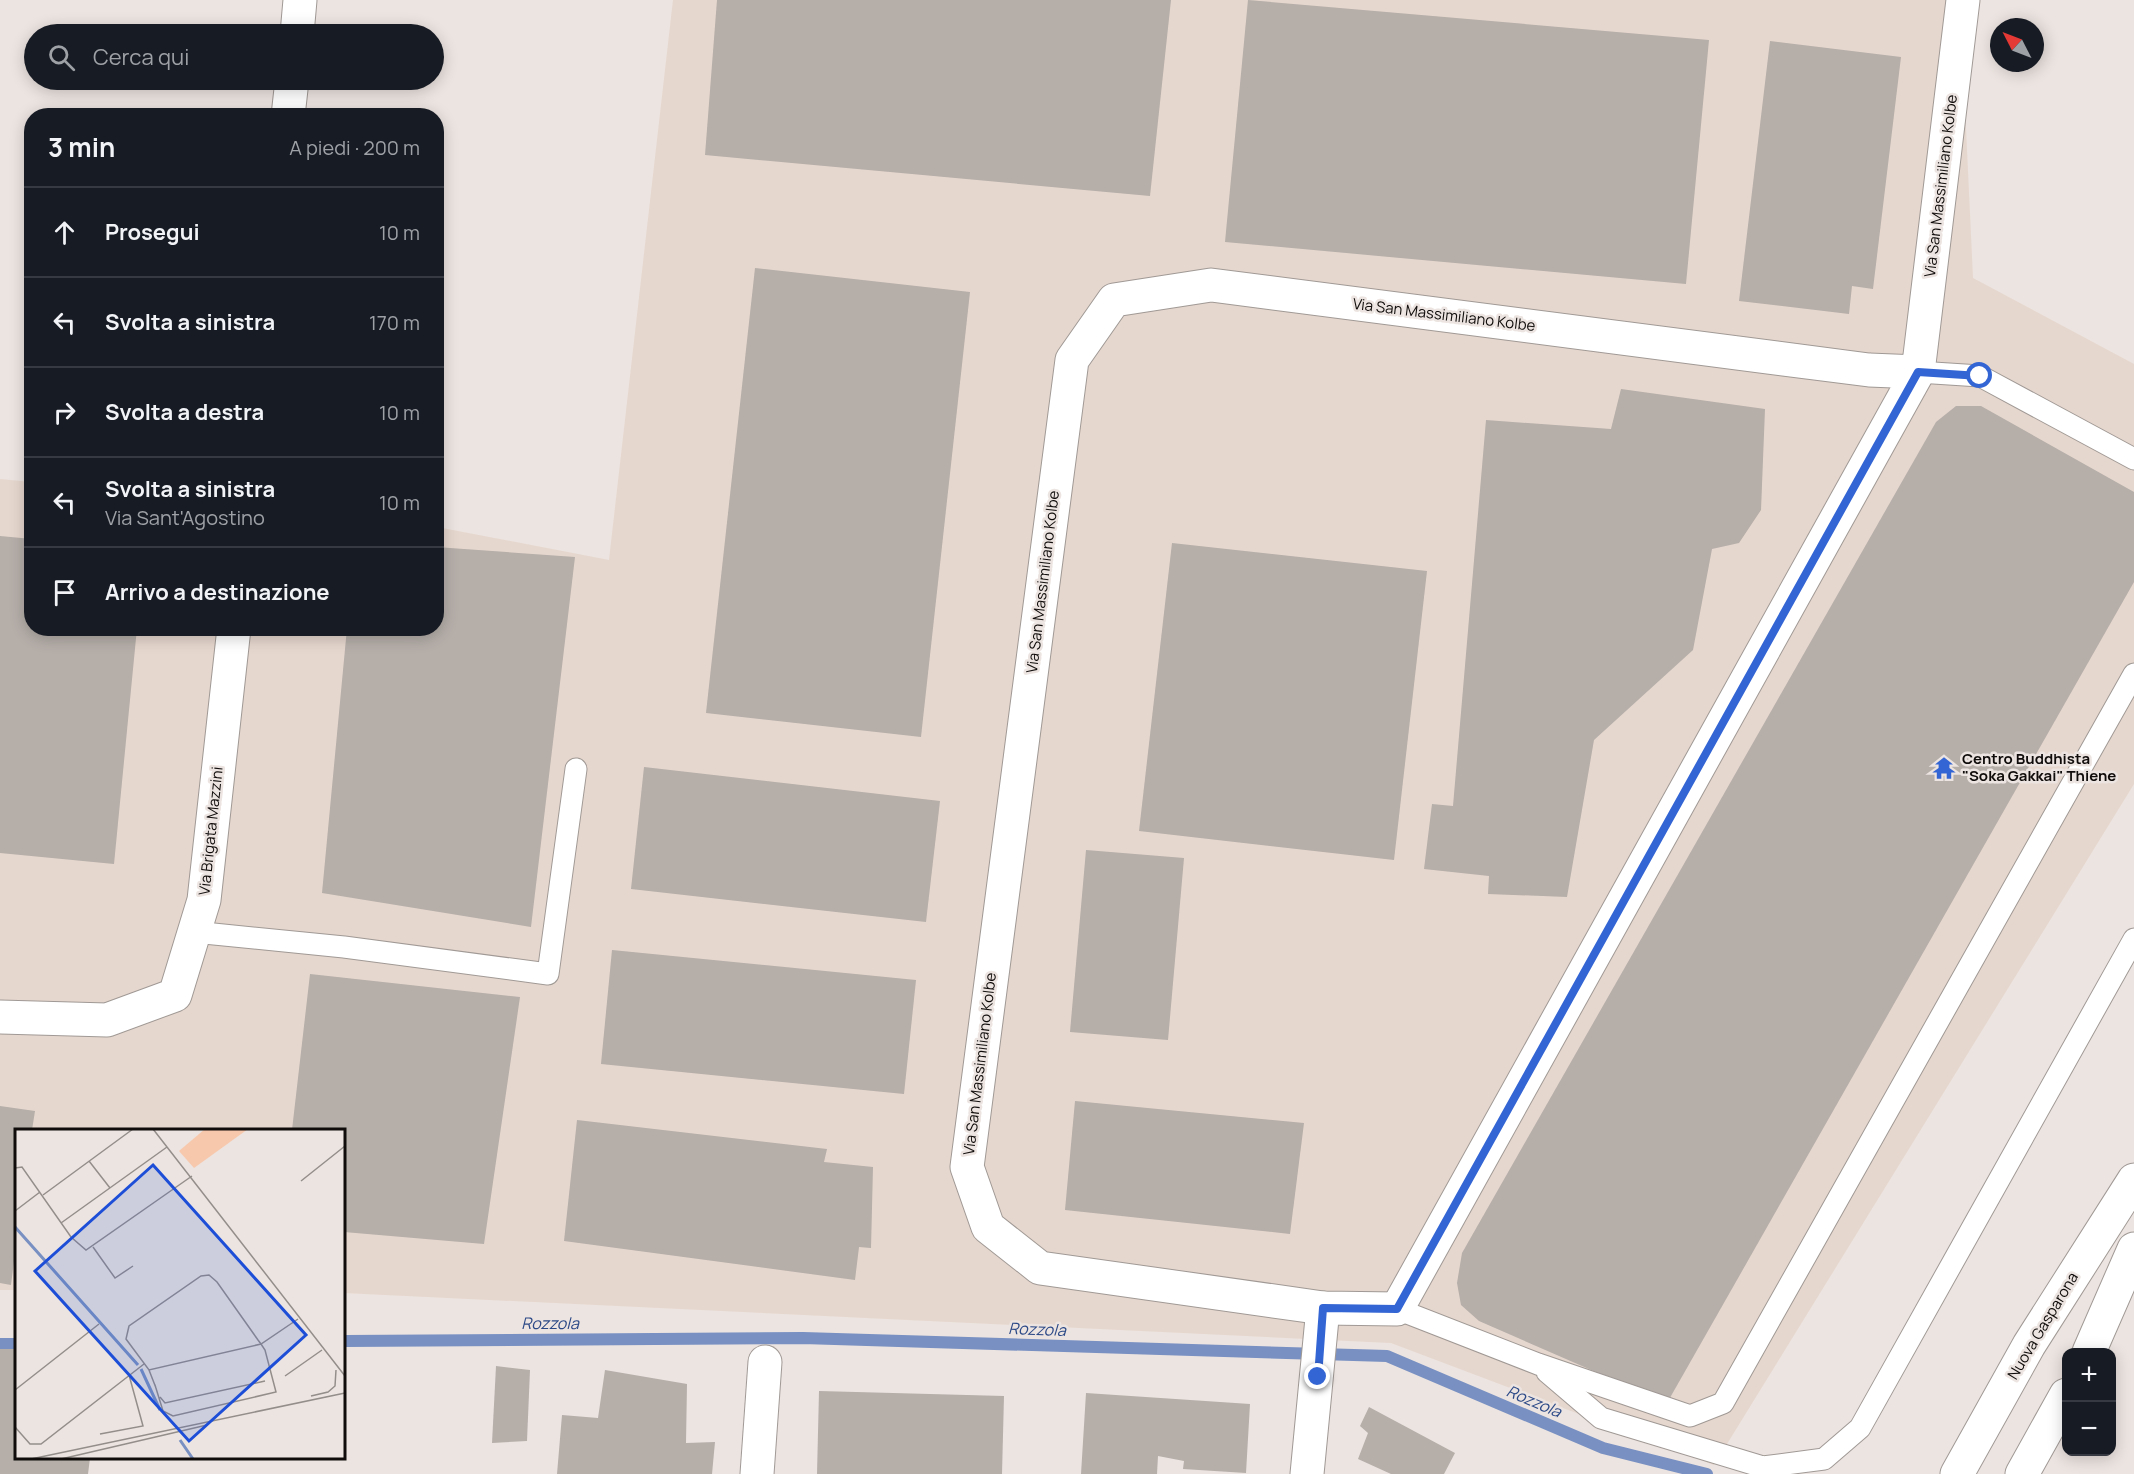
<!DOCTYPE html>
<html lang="it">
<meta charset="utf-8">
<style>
:root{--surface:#171b24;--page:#242831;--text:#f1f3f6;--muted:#9ea1a6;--line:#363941}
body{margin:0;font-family:Manrope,sans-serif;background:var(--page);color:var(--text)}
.controls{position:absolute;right:18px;bottom:18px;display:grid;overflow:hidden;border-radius:12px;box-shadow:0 3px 15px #0003}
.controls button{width:54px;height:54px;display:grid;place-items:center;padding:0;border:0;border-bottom:2px solid var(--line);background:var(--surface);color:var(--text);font:30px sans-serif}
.compass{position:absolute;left:1990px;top:18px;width:54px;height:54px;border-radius:50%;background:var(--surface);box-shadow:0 3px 15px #0003;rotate:312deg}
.stop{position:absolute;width:18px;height:18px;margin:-14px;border:4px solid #3465d4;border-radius:50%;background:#fff}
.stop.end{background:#3465d4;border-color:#fff;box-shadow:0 2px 6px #0008}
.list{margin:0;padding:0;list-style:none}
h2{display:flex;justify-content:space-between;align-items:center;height:78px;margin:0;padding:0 24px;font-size:26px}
h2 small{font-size:20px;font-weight:400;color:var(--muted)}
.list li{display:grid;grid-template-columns:39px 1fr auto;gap:18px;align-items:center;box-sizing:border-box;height:90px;padding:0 24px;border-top:2px solid var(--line)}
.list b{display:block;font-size:22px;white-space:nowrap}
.list p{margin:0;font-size:20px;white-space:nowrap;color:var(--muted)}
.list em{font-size:20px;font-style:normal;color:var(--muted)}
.icon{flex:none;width:33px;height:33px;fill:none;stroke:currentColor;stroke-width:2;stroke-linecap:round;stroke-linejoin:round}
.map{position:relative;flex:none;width:2134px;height:1474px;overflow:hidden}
.search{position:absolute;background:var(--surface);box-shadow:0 3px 15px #0003;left:24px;top:24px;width:420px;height:66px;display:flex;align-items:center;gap:15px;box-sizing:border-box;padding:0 21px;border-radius:33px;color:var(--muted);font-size:22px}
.panel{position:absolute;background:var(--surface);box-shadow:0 3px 15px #0003;left:24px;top:108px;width:420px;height:528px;border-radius:24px}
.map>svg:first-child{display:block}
.built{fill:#e6d7ce}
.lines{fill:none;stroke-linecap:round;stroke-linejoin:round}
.stream{stroke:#7890c2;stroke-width:12}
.building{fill:#b5aea9}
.service-casing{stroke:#a09995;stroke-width:23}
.minor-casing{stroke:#a09995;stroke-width:35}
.primary-casing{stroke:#a09995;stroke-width:35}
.service{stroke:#fff;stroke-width:21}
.minor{stroke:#fff;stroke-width:33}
.primary{stroke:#fff;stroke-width:33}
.route{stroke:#3465d4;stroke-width:8}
.labels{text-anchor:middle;stroke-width:5;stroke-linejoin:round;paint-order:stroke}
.street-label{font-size:15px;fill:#0f0c0b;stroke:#ece4e0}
.poi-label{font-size:15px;font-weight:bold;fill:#0f0c0b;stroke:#ece4e0;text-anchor:start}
.water-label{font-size:16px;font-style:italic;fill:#2c4987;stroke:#ece4e0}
.inset-river{fill:none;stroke:#7890c2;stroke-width:3}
.inset-road{fill:none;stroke:#948e8b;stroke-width:1.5}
.view{fill:#1d4ed8;fill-opacity:0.15;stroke:#1d4ed8;stroke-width:3}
.inset-edge{fill:none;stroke:#0f0c0b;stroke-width:3}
</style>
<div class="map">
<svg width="2134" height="1474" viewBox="0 0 2134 1474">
<rect width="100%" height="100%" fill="#ece4e0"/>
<path class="built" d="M 673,0 L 1960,0 L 1973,278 L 2134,364 L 2134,784 L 1714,1465 L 1391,1343 L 344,1293 L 344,1130 L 16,1130 L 16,1290 L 0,1290 L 0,479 L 31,482 L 32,628 L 436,628 L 437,527 L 609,560 Z"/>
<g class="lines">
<g class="stream">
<path d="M 344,1341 L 803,1338 L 1387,1356 L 1603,1448 L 1707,1474"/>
<path d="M 0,1344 L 16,1344"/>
</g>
</g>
<g class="building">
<path d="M 717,0 L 1171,0 L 1150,196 L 705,155 Z"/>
<path d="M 1248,0 L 1709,40 L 1686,284 L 1225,242 Z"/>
<path d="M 1770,41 L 1901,57 L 1873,289 L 1852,286 L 1849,314 L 1739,301 Z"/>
<path d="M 755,268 L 970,292 L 921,737 L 706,713 Z"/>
<path d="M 1621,389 L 1765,409 L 1761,510 L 1739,543 L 1712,549 L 1693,650 L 1594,740 L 1567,897 L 1488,894 L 1489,876 L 1424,869 L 1432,804 L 1453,806 L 1486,420 L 1611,429 Z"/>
<path d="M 1956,406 L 1981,406 L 2134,492 L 2134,582 L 1667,1403 L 1479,1321 L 1461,1305 L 1457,1283 L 1462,1253 L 1936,422 Z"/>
<path d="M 0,536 L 32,539 L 32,628 L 137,628 L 114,864 L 0,853 Z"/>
<path d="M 1172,543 L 1427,571 L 1394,860 L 1139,831 Z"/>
<path d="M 436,547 L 575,557 L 531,927 L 322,893 L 347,628 L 436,628 Z"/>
<path d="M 644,767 L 940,801 L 926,922 L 631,889 Z"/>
<path d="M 1086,850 L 1184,858 L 1168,1040 L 1070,1032 Z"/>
<path d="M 612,950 L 916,980 L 904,1094 L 601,1064 Z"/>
<path d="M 310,974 L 520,997 L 484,1244 L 344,1232 L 344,1130 L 292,1130 Z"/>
<path d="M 1075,1101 L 1304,1123 L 1290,1234 L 1065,1210 Z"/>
<path d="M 0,1106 L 35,1111 L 32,1130 L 16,1130 L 16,1245 L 11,1285 L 0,1283 Z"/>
<path d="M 577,1120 L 827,1149 L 824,1162 L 873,1167 L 871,1248 L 859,1247 L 855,1280 L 564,1241 Z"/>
<path d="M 0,1349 L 16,1349 L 16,1458 L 90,1458 L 88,1474 L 0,1474 Z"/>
<path d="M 496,1366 L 530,1370 L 527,1441 L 492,1443 Z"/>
<path d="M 605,1370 L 687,1384 L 686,1443 L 715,1442 L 712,1474 L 557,1474 L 562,1415 L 598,1418 Z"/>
<path d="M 819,1391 L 1004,1396 L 1002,1474 L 817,1474 Z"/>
<path d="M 1086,1393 L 1250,1404 L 1246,1473 L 1183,1469 L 1184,1461 L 1158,1456 L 1157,1474 L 1081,1474 Z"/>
<path d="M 1369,1407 L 1455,1453 L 1444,1474 L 1391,1474 L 1358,1459 L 1368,1433 L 1360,1426 Z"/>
</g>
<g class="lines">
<g class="service-casing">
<g id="service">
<path d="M 1918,372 L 1980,376 L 2134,459"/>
<path d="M 194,932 L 344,947 L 548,974 L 576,769"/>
<path d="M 1397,1309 L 1538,1364 L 1690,1416 L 1723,1403 L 2134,674"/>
<path d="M 1547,1372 L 1601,1418 L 1763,1467 L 1824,1459 L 1860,1428 L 2134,939"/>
</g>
</g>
<g class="minor-casing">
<g id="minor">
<path d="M 297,34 L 300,0"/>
<path d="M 288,116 L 292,80"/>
<path d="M 1918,372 L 1869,370 L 1211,285 L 1114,300 L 1072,360 L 967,1167 L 988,1227 L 1040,1268 L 1323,1308 L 1397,1309 L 1918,372 L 1963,0"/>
<path d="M 0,1017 L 107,1020 L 175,995 L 204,900 L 234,628"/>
<path d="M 757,1474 L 765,1362"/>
<path d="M 1307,1474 L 1323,1308"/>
</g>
</g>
<g class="primary-casing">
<g id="primary">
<path d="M 2089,1352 L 2134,1249"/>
<path d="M 1957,1474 L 2029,1345 L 2134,1180"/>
<path d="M 2022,1474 L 2066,1395"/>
</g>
</g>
<use href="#service" class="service"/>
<use href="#minor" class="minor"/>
<use href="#primary" class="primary"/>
</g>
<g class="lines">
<path class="route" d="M 1318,1377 L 1323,1308 L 1397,1309 L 1918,372 L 1980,376"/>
</g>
<defs>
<g id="temple-bare" transform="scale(1.8)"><path d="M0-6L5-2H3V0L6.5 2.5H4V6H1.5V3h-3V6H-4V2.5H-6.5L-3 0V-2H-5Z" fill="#3465d4" stroke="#ece4e0" stroke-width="2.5" paint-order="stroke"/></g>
</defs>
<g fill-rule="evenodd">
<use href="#temple-bare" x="1944" y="768"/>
</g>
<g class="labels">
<g class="street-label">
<text transform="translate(1941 186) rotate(-83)" y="5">Via San Massimiliano Kolbe</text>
<text transform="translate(1444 315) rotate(7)" y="5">Via San Massimiliano Kolbe</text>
<text transform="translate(1043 582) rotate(-83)" y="5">Via San Massimiliano Kolbe</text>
<text transform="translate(211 831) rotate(-84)" y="5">Via Brigata Mazzini</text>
<text transform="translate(980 1064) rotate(-83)" y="5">Via San Massimiliano Kolbe</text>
<text transform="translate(2043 1326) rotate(-59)" y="5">Nuova Gasparona</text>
</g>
<g class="poi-label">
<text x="1962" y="764">Centro Buddhista<tspan x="1962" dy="17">"Soka Gakkai" Thiene</tspan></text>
</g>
<g class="water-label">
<text x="550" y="1329">Rozzola</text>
<text transform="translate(1037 1329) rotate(2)" y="6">Rozzola</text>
<text transform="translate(1534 1401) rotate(23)" y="6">Rozzola</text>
</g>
</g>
<g transform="translate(15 1129)">
<rect width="330" height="330" fill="#ece4e0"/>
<path d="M 190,0 L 233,0 L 179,39 L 164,22 Z" fill="#f8c8ac"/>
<path class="inset-river" d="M 0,98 L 123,236M 126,240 L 145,281M 165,311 L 178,330"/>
<path class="inset-road" d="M 138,0 L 330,247M 74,32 L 95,59M 0,39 L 7,38 L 56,108 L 71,121 L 177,47M 286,52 L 330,17M 28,66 L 118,0M 0,82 L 25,63M 46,94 L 152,18M 78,118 L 100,149 L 118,137M 134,241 L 141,259M 270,247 L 307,221M 140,256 L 148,282 L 158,287 L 261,263 L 250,221 L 246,215 L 243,211 L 202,153 L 194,146 L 186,147 L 114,197 L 111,210 L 134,241 L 246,215 L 283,190M 0,261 L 84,195M 296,267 L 313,263 L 320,257 L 321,241M 145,268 L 150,274 L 250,252M 0,298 L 15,315 L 26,315 L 129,235M 85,305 L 128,297 L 114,246M 16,330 L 330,264M 46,330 L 192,296"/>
<path class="view" d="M 138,36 L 291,206 L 174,312 L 20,142 Z"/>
<rect width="330" height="330" class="inset-edge"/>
</g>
</svg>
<div class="controls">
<button>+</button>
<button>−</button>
</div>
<svg class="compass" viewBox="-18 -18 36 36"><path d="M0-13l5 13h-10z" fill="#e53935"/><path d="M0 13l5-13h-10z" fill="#9ea1a6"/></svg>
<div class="stop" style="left:1980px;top:376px"></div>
<div class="stop end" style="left:1318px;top:1377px"></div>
<div class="search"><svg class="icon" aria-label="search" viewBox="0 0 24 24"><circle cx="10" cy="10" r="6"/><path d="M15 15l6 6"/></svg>Cerca qui</div>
<section class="panel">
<h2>3 min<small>A piedi · 200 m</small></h2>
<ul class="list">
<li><svg class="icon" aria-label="ahead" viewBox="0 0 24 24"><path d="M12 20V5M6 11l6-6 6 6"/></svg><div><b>Prosegui</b></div><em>10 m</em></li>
<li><svg class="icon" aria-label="left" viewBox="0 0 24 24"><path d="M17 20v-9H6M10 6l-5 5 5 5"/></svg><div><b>Svolta a sinistra</b></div><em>170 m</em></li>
<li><svg class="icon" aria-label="right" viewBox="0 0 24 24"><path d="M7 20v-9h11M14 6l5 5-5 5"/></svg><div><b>Svolta a destra</b></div><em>10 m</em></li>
<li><svg class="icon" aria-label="left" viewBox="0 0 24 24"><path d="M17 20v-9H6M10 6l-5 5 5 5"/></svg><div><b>Svolta a sinistra</b><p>Via Sant'Agostino</p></div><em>10 m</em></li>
<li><svg class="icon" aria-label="arrive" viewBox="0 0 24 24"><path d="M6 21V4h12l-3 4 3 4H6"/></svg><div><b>Arrivo a destinazione</b></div></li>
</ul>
</section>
</div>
